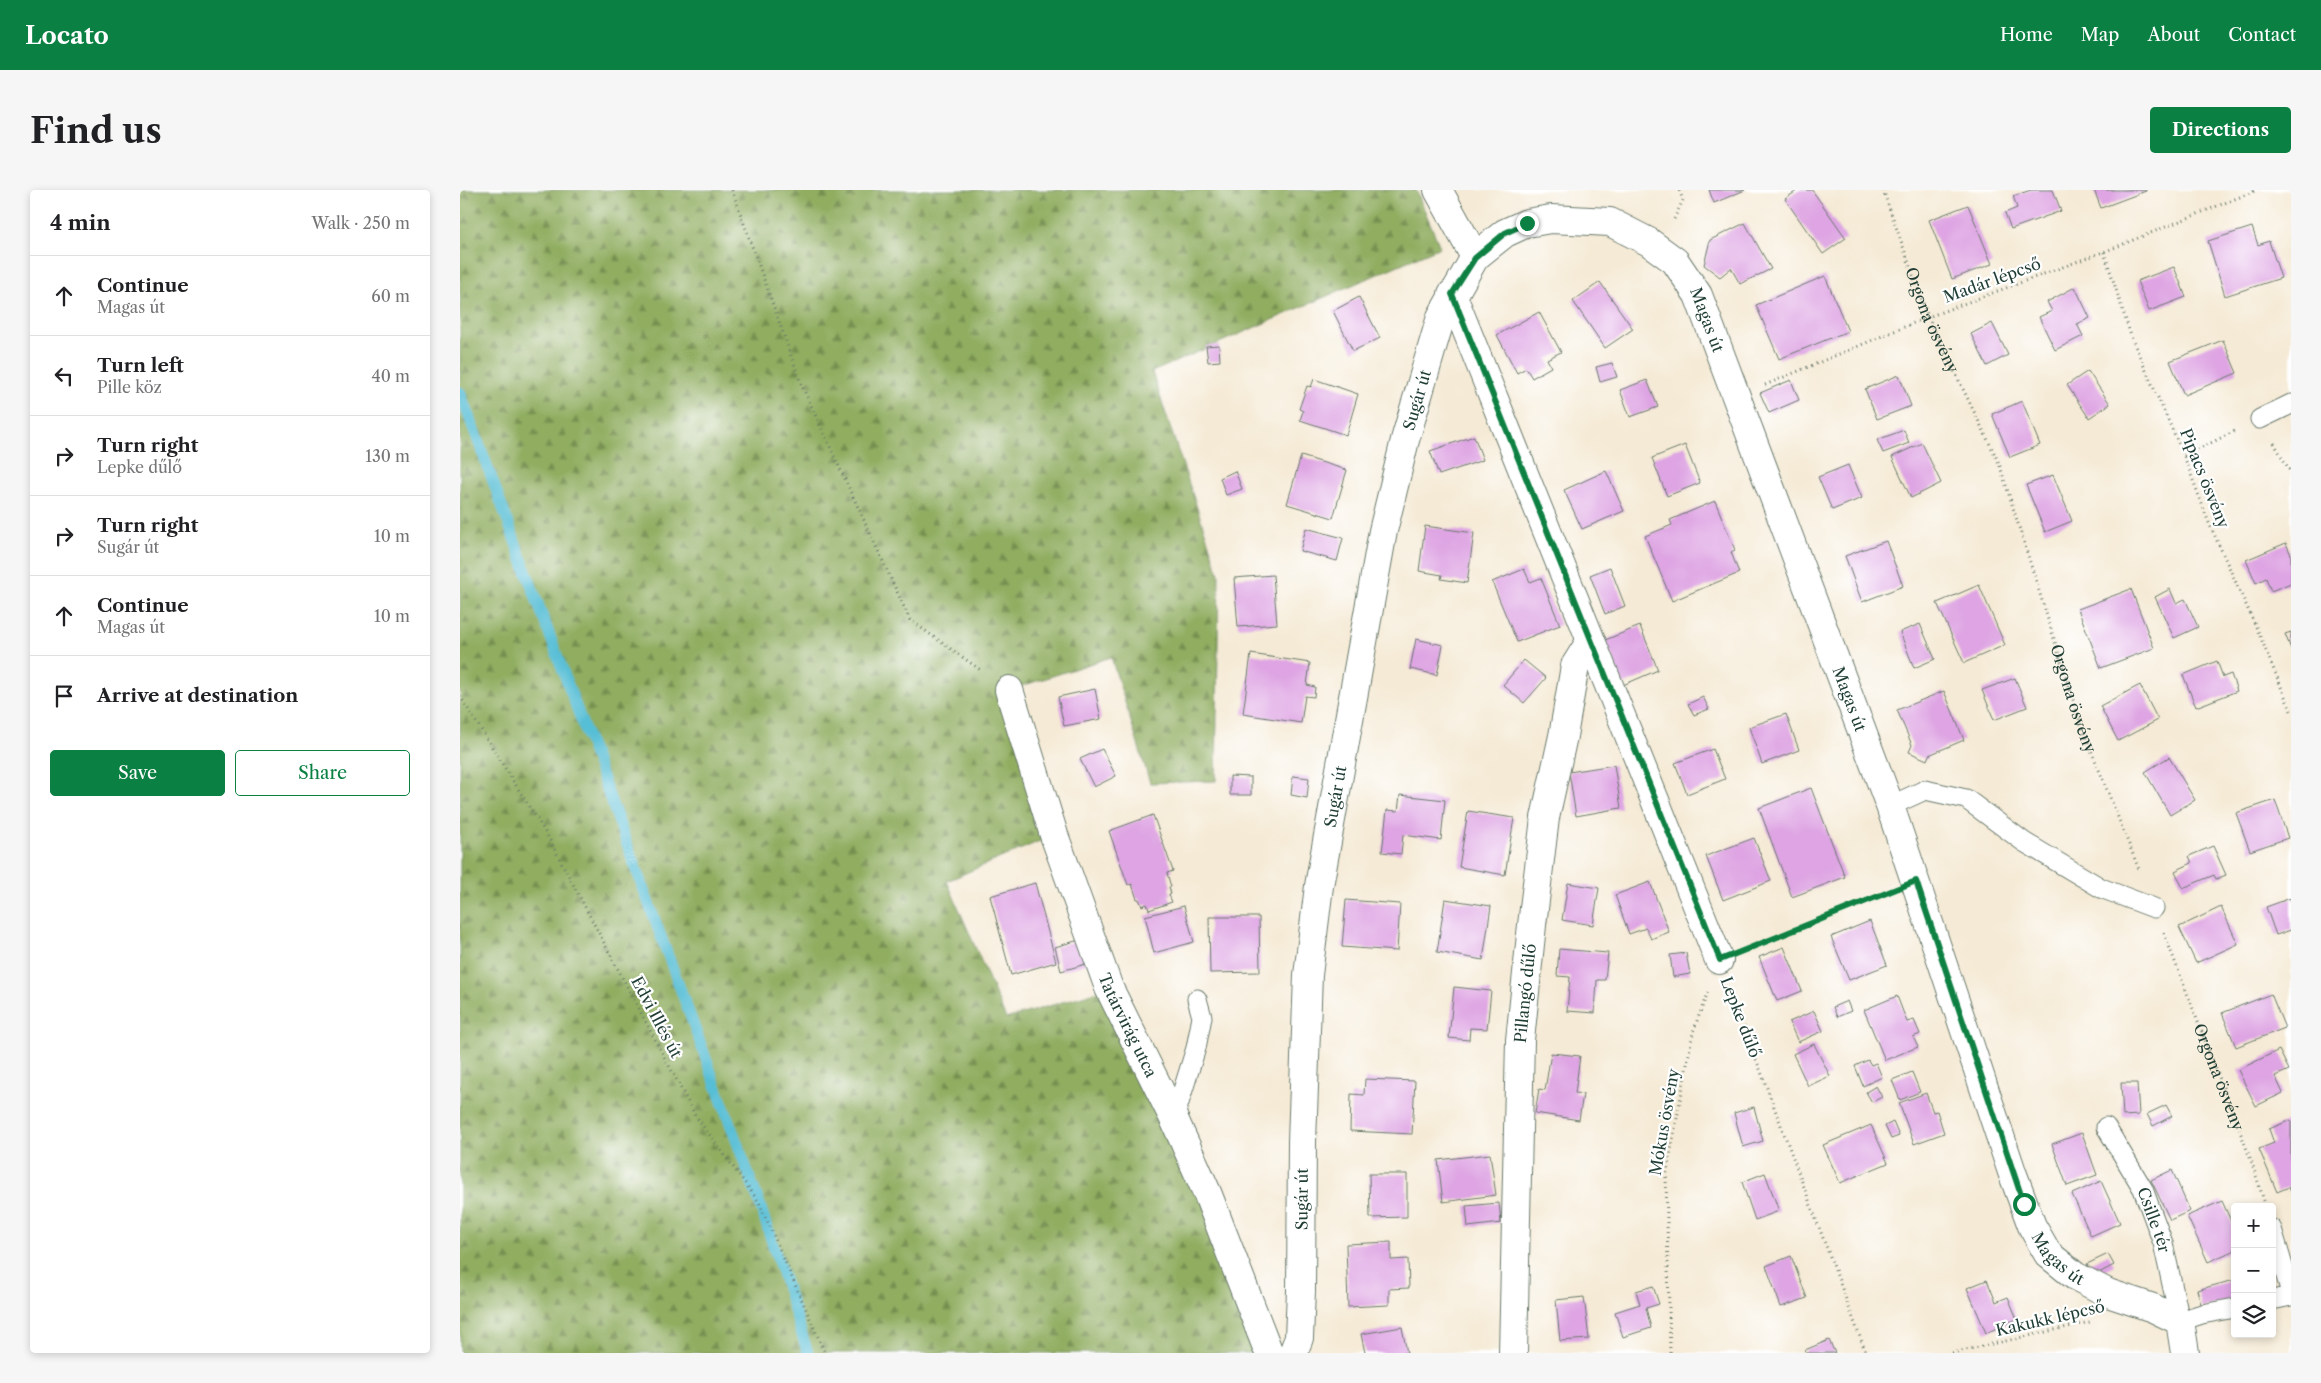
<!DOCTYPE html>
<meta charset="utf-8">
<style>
:root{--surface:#fff;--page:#f6f6f6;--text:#202124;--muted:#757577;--line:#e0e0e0;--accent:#0b8043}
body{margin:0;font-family:"Libre Caslon Text",serif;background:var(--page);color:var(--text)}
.controls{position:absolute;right:15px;bottom:15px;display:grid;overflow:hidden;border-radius:5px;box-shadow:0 2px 8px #0003}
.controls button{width:45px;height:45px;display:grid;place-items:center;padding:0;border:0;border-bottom:1px solid var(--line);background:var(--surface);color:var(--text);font:25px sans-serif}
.stop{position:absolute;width:15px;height:15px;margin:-11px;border:4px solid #0b8043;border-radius:50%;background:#fff}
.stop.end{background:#0b8043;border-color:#fff;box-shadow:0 1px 5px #0008}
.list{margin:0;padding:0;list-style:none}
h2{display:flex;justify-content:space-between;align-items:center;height:65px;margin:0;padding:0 20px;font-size:21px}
h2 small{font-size:16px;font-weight:400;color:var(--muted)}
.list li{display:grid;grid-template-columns:32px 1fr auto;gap:15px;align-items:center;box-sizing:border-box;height:80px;padding:0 20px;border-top:1px solid var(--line)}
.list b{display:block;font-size:19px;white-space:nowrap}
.list p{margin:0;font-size:16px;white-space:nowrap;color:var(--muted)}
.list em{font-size:16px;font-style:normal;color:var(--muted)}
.actions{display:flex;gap:10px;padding:15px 20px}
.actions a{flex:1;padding:11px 0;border:1px solid var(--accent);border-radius:5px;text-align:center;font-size:18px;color:var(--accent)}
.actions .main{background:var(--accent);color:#fff}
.icon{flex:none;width:28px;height:28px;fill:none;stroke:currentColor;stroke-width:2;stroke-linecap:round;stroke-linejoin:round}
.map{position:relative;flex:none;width:1831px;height:1163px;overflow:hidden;border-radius:5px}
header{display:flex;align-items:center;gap:30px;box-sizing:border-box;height:70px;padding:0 25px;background:var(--accent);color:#fff}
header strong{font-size:24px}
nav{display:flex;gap:28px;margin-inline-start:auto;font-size:18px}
.intro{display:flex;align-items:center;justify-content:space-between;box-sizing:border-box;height:120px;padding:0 30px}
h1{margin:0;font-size:35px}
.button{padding:12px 22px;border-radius:5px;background:var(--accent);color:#fff;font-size:18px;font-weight:700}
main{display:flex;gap:30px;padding:0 30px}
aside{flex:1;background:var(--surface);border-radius:5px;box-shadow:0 2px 8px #0003}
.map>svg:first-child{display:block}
.forest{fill:url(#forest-firs);stroke:#58754a}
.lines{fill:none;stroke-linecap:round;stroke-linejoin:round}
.stream{stroke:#57bed5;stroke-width:11}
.building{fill:#dea4e3}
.service-casing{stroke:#6a7a6c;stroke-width:21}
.minor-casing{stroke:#6a7a6c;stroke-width:30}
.path{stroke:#6a7a6c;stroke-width:3;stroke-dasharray:1 4;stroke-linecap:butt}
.service{stroke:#fff;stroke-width:19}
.minor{stroke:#fff;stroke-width:28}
.route{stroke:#0b8043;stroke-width:6}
.labels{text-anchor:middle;stroke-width:4.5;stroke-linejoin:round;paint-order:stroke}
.street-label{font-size:16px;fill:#1f3d34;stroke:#fff}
</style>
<header>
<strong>Locato</strong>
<nav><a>Home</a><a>Map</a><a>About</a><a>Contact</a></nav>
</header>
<div class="intro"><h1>Find us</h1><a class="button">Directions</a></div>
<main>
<aside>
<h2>4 min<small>Walk · 250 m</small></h2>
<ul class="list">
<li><svg class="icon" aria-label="ahead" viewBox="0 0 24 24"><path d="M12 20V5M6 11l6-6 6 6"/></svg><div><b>Continue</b><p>Magas út</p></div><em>60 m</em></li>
<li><svg class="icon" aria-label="left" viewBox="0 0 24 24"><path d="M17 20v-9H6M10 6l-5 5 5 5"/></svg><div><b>Turn left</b><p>Pille köz</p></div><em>40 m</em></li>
<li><svg class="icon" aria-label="right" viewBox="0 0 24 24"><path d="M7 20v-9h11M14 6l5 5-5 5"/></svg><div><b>Turn right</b><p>Lepke dűlő</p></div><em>130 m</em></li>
<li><svg class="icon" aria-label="right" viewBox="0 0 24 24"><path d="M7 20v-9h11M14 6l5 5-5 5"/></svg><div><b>Turn right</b><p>Sugár út</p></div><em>10 m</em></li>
<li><svg class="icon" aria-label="ahead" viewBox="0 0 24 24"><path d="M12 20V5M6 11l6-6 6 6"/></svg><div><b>Continue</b><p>Magas út</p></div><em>10 m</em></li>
<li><svg class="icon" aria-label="arrive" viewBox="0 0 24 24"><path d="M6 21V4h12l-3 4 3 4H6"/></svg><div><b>Arrive at destination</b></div></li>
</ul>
<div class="actions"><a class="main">Save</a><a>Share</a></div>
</aside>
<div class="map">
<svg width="1831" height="1163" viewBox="0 0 1831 1163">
<defs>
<pattern id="forest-firs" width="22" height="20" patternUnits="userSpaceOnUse" patternTransform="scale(1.25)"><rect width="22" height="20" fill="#90ad60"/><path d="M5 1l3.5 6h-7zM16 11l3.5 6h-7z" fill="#758e50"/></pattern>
</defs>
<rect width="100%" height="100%" fill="#fff"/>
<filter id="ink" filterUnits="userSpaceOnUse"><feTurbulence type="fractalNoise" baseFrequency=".02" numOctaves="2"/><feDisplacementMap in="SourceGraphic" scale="10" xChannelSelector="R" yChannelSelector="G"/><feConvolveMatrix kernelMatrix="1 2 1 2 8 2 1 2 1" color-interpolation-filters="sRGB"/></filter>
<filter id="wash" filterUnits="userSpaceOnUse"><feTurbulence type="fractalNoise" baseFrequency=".0096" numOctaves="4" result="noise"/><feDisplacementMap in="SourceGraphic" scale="20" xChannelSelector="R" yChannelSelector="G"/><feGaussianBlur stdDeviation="1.12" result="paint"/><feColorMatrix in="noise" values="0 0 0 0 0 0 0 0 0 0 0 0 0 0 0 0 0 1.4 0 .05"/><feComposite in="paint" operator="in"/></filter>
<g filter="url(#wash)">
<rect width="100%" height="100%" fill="#f5ead5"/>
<path class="forest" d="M 0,0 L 956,0 L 980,57 L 692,182 L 759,384 L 756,591 L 690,593 L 651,467 L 549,500 L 594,645 L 487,691 L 546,829 L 649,798 L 809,1163 L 0,1163 Z"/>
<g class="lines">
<path class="stream" d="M 0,202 L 299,1012 L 348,1163"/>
</g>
<g id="blocks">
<g class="building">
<path d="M 1249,0 L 1285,0 L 1254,13 Z"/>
<path d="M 1338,0 L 1352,0 L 1386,48 L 1363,64 L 1325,9 Z"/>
<path d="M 1571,0 L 1593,0 L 1601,21 L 1551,39 L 1545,23 L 1557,18 L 1553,6 Z"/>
<path d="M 1634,0 L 1686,0 L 1686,1 L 1641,18 Z"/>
<path d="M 1508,15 L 1532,74 L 1492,89 L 1469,30 Z"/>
<path d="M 1285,33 L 1311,79 L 1280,94 L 1271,78 L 1260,87 L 1244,75 L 1250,50 Z"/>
<path d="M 1792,37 L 1798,55 L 1809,51 L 1821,88 L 1765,106 L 1748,51 Z"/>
<path d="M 1714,77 L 1726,107 L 1689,121 L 1677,91 Z"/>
<path d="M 1365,86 L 1388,141 L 1319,169 L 1296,115 Z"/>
<path d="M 1140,92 L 1173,139 L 1145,158 L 1113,111 Z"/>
<path d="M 1615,97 L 1630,128 L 1617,134 L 1623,146 L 1595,160 L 1579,127 L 1592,121 L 1587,112 Z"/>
<path d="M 899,107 L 920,148 L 893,161 L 873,121 Z"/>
<path d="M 1079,122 L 1101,162 L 1087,169 L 1091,177 L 1072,188 L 1066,178 L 1057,183 L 1037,145 Z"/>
<path d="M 1532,133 L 1548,165 L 1527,176 L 1511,144 Z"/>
<path d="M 1763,150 L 1777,183 L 1724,205 L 1710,171 Z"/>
<path d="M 759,155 L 760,171 L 748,172 L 746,156 Z"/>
<path d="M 1152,173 L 1157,187 L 1140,192 L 1136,177 Z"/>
<path d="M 1628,181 L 1650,214 L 1629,228 L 1607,195 Z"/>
<path d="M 1439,185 L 1451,216 L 1417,229 L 1405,199 Z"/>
<path d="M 854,189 L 898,204 L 886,245 L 840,230 L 843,221 L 839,219 L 847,196 L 851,197 Z"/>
<path d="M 1187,190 L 1198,217 L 1170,227 L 1160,200 Z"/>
<path d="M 1331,190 L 1339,210 L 1309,223 L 1300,203 Z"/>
<path d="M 1562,211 L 1580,255 L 1550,267 L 1532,224 Z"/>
<path d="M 1444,240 L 1449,253 L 1423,263 L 1417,250 Z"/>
<path d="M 1014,246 L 1023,270 L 979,285 L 970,261 Z"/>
<path d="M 1462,253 L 1481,293 L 1451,308 L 1432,267 Z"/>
<path d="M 1225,255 L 1240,293 L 1207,306 L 1192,268 Z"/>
<path d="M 841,266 L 887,280 L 873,328 L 827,314 Z"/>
<path d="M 1388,275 L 1402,308 L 1372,320 L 1358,287 Z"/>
<path d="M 775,281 L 782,299 L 766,305 L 760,288 Z"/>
<path d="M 1146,281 L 1164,321 L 1122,339 L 1104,300 Z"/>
<path d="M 1593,285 L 1612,331 L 1585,342 L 1566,295 Z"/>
<path d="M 1255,311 L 1275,360 L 1271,362 L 1279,383 L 1212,411 L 1185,346 L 1212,335 L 1210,330 Z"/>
<path d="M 965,336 L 1014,343 L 1007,393 L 981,389 L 982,385 L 959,381 Z"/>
<path d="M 846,338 L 883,348 L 877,371 L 840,361 Z"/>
<path d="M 1426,351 L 1443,396 L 1402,412 L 1385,366 Z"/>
<path d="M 1826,353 L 1831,365 L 1831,393 L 1811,401 L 1806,388 L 1796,393 L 1786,370 Z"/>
<path d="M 1150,377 L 1165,416 L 1145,424 L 1130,385 Z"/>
<path d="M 1064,379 L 1070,392 L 1081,388 L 1100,435 L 1057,452 L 1032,392 Z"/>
<path d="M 813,385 L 817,434 L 778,437 L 774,388 Z"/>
<path d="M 1519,395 L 1545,455 L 1504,473 L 1477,413 Z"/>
<path d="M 1671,399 L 1694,458 L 1641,478 L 1618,419 Z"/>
<path d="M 1710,399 L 1716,413 L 1725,409 L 1738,437 L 1714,448 L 1695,407 Z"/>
<path d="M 1460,434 L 1475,469 L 1454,478 L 1440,442 Z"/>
<path d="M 1180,436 L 1198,480 L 1163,495 L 1145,450 Z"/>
<path d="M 1831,442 L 1831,459 L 1825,444 Z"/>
<path d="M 956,449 L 983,455 L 977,485 L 950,479 Z"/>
<path d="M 791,464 L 850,473 L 847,495 L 855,497 L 854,507 L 845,506 L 841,533 L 783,524 Z"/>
<path d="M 1064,470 L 1086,488 L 1064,513 L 1043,495 Z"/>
<path d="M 1757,471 L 1763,487 L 1771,484 L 1777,501 L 1736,517 L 1723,485 Z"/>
<path d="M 1555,488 L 1567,517 L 1534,530 L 1522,500 Z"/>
<path d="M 1680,495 L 1698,530 L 1658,551 L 1640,516 Z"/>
<path d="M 635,499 L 641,529 L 604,536 L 598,507 Z"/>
<path d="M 1484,501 L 1504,550 L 1469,565 L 1467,570 L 1449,562 L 1452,555 L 1437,520 Z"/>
<path d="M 1243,507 L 1249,519 L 1234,525 L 1228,514 Z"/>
<path d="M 1326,524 L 1339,560 L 1302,574 L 1289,537 Z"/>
<path d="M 642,559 L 656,586 L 634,597 L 620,569 Z"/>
<path d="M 1253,559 L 1265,589 L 1227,604 L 1215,573 Z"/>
<path d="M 1709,567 L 1735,610 L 1710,625 L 1685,582 Z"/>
<path d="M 1154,575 L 1161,618 L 1116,626 L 1109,582 Z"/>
<path d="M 770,586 L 791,587 L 791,605 L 770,605 Z"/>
<path d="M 833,586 L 849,588 L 847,608 L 831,605 Z"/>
<path d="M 1351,598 L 1385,687 L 1332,707 L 1299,618 Z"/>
<path d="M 940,605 L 985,610 L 981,650 L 943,645 L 941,664 L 922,662 L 927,620 L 938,621 Z"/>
<path d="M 1815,610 L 1828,648 L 1790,661 L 1776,623 Z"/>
<path d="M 1008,621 L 1054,628 L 1045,685 L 999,677 Z"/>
<path d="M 693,625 L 713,681 L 707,683 L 711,697 L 709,697 L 711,704 L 709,705 L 712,712 L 689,720 L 687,714 L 682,716 L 679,709 L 677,709 L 672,694 L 668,695 L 649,641 Z"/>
<path d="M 1294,648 L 1311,691 L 1263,710 L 1246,666 Z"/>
<path d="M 1753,656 L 1766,685 L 1756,689 L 1754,685 L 1723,698 L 1715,681 L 1732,673 L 1729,666 Z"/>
<path d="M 1190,692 L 1209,742 L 1191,749 L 1186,738 L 1169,744 L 1155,705 Z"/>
<path d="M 575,693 L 596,772 L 551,785 L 530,706 Z"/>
<path d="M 1108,693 L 1139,698 L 1133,735 L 1102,730 Z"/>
<path d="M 1831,708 L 1831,740 L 1816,745 L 1806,717 Z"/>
<path d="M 985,709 L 1031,716 L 1023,770 L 977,762 Z"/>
<path d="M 886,710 L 940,714 L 937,761 L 882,757 Z"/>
<path d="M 724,716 L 734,752 L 694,763 L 685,726 Z"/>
<path d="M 1761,717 L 1778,754 L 1736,773 L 1719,737 Z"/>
<path d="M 749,727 L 799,727 L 800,782 L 750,783 Z"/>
<path d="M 1410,731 L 1427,775 L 1389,790 L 1371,747 Z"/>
<path d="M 619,750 L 626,774 L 601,781 L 595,757 Z"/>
<path d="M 1324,757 L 1342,801 L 1317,811 L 1299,767 Z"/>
<path d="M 1099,759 L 1148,763 L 1145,790 L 1137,790 L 1135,823 L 1107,821 L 1110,787 L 1097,786 Z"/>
<path d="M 1226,763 L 1230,784 L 1213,787 L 1210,765 Z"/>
<path d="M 994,797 L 1031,801 L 1027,839 L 1010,838 L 1009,850 L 989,848 Z"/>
<path d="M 1811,804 L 1825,838 L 1776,857 L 1762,823 Z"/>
<path d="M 1437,806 L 1447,832 L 1454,830 L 1460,844 L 1453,847 L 1458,857 L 1425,870 L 1404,820 Z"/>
<path d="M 1387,811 L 1391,821 L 1377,827 L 1373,817 Z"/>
<path d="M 1354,821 L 1363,841 L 1338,852 L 1329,832 Z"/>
<path d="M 1354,854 L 1370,886 L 1348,896 L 1333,864 Z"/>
<path d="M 1819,860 L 1829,880 L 1815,886 L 1823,903 L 1796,916 L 1778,880 Z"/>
<path d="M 1091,863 L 1120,866 L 1115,903 L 1123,904 L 1119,930 L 1075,923 L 1079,899 L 1085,900 Z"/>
<path d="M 1408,870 L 1411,875 L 1416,873 L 1422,887 L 1403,896 L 1395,876 Z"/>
<path d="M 1452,882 L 1460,902 L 1440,910 L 1432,890 Z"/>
<path d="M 905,889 L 955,891 L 952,944 L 890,941 L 891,904 L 904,905 Z"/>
<path d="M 1661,893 L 1677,893 L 1679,925 L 1663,926 Z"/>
<path d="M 1416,896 L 1422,907 L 1412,912 L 1406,902 Z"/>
<path d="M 1466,903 L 1473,922 L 1477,921 L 1484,943 L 1454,954 L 1439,913 Z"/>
<path d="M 1706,915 L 1712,926 L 1693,936 L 1687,924 Z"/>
<path d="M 1294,917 L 1303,951 L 1283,957 L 1274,923 Z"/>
<path d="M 1831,930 L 1831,1002 L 1829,997 L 1817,1002 L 1799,959 L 1814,953 L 1809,939 Z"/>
<path d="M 1433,932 L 1439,946 L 1431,949 L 1425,936 Z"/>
<path d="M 1411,935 L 1428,973 L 1380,993 L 1363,955 Z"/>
<path d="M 1622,943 L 1637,985 L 1607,996 L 1592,954 Z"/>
<path d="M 1030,964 L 1036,1005 L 983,1012 L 978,970 Z"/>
<path d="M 1712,980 L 1730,1021 L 1710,1030 L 1691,990 Z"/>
<path d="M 1305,983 L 1319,1021 L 1295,1030 L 1282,992 Z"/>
<path d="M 909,984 L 947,984 L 947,1027 L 910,1028 Z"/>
<path d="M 1641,991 L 1660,1033 L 1631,1046 L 1612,1004 Z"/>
<path d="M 1762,1011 L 1775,1040 L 1775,1060 L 1748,1072 L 1727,1026 Z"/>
<path d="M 1039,1013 L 1041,1033 L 1008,1037 L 1006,1016 Z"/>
<path d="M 931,1052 L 931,1070 L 948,1069 L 949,1098 L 929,1099 L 929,1115 L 888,1117 L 886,1054 Z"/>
<path d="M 1648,1064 L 1654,1075 L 1633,1086 L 1627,1074 Z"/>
<path d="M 1331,1066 L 1347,1108 L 1321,1117 L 1306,1076 Z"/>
<path d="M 1527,1090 L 1536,1112 L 1548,1107 L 1557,1129 L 1526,1143 L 1507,1098 Z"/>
<path d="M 1774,1090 L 1775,1109 L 1742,1118 L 1737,1100 Z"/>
<path d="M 1193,1096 L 1199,1114 L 1186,1118 L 1191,1138 L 1163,1147 L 1155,1122 L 1180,1114 L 1176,1101 Z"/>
<path d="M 1124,1107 L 1129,1149 L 1100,1151 L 1096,1110 Z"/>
<path d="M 942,1137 L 947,1163 L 905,1163 L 901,1144 Z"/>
<path d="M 1369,1150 L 1375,1163 L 1346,1163 L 1345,1160 Z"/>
</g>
</g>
</g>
<g filter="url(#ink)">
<use href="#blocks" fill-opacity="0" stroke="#6a7a6c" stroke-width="1"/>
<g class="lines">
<g class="service-casing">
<g id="service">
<path d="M 1800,229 L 1831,214"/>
<path d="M 1430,616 L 1465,600 L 1506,609 L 1564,652 L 1641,698 L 1694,718"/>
<path d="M 714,929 L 736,858 L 742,827 L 737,809"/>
<path id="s3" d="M 1646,937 L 1683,999 L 1703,1053 L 1720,1131 L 1742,1124 L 1775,1118"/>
<path d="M 1812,1039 L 1831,1103"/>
<path d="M 1812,1110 L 1831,1106"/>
</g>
</g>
<g class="minor-casing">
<g id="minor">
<path d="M 978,0 L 1015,67"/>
<path d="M 992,104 L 1259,770"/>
<path id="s4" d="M 549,500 L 594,645 L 649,798 L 714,929 L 748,1005 L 809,1163"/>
<path id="s5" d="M 833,1163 L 839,1148 L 841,1101 L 842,952 L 848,785 L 859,696 L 923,341 L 945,250 L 981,127 L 1015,67 L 1045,43 L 1067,33 L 1091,29 L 1150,32 L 1189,52 L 1215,71 L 1238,105 L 1430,616 L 1552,982 L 1572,1036 L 1588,1064 L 1615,1086 L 1648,1103 L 1693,1118 L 1720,1131 L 1725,1163"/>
<path id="s6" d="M 1053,1163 L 1060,850 L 1072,735 L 1085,628 L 1103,546 L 1115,476 L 1130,452"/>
</g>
</g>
<g class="path">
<path d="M 272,0 L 342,196 L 450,430 L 522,481"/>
<path id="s1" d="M 1423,0 L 1468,127 L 1539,273 L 1621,535 L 1680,682"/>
<path d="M 1214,29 L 1223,10 L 1219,0"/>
<path d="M 1644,62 L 1672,149 L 1724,266 L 1749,333 L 1797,439 L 1831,521"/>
<path d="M 1305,195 L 1468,127 L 1651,59 L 1797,0"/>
<path d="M 1814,253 L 1831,283"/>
<path d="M 1724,266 L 1775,241"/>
<path d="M 0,506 L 87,645 L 235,925 L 299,1012 L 365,1163"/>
<path id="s2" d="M 1704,743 L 1792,973 L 1805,1014"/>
<path d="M 1290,758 L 1426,703"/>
<path d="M 1270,799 L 1406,1163"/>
<path d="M 1210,1163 L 1206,987 L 1233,842 L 1248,801"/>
<path d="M 1492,1163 L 1630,1132"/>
</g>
<use href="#service" class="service"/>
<use href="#minor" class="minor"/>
</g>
</g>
<g class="lines" filter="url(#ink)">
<path class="route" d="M 1067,33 L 1045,43 L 1015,68 L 992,104 L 1260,770 L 1456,691 L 1564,1014"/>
</g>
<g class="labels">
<g class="street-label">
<text transform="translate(1532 90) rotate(-20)" y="6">Madár lépcső</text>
<text dy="6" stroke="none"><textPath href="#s5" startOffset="1410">Magas út</textPath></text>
<text dy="6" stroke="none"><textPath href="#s1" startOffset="139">Orgona ösvény</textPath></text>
<text dy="6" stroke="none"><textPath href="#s5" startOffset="965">Sugár út</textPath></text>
<text transform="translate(1745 288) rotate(68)" y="6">Pipacs ösvény</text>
<text dy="6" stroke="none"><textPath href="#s1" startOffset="544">Orgona ösvény</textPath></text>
<text dy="6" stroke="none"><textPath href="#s5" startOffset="1815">Magas út</textPath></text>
<text dy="6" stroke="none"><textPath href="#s5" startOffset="560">Sugár út</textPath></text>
<text dy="6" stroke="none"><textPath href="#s6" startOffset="360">Pillangó dűlő</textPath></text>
<text transform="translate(197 827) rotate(62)" y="6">Edvi Illés út</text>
<text transform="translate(1281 827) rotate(69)" y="6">Lepke dűlő</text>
<text dy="6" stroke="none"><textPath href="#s4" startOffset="356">Tatárvirág utca</textPath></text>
<text dy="6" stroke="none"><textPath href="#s2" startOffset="154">Orgona ösvény</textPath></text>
<text transform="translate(1204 932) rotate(-80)" y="6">Mókus ösvény</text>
<text dy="6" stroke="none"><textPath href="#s5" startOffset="155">Sugár út</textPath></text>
<text dy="6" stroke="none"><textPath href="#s3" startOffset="105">Csille tér</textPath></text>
<text dy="6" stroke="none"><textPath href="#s5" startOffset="2415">Magas út</textPath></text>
<text transform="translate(1590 1128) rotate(-13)" y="6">Kakukk lépcső</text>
</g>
</g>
</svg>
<div class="controls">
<button>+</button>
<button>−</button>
<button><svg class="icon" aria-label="layers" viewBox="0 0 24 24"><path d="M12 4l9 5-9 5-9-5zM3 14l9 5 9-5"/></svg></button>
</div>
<div class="stop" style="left:1564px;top:1014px"></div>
<div class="stop end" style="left:1067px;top:33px"></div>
</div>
</main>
